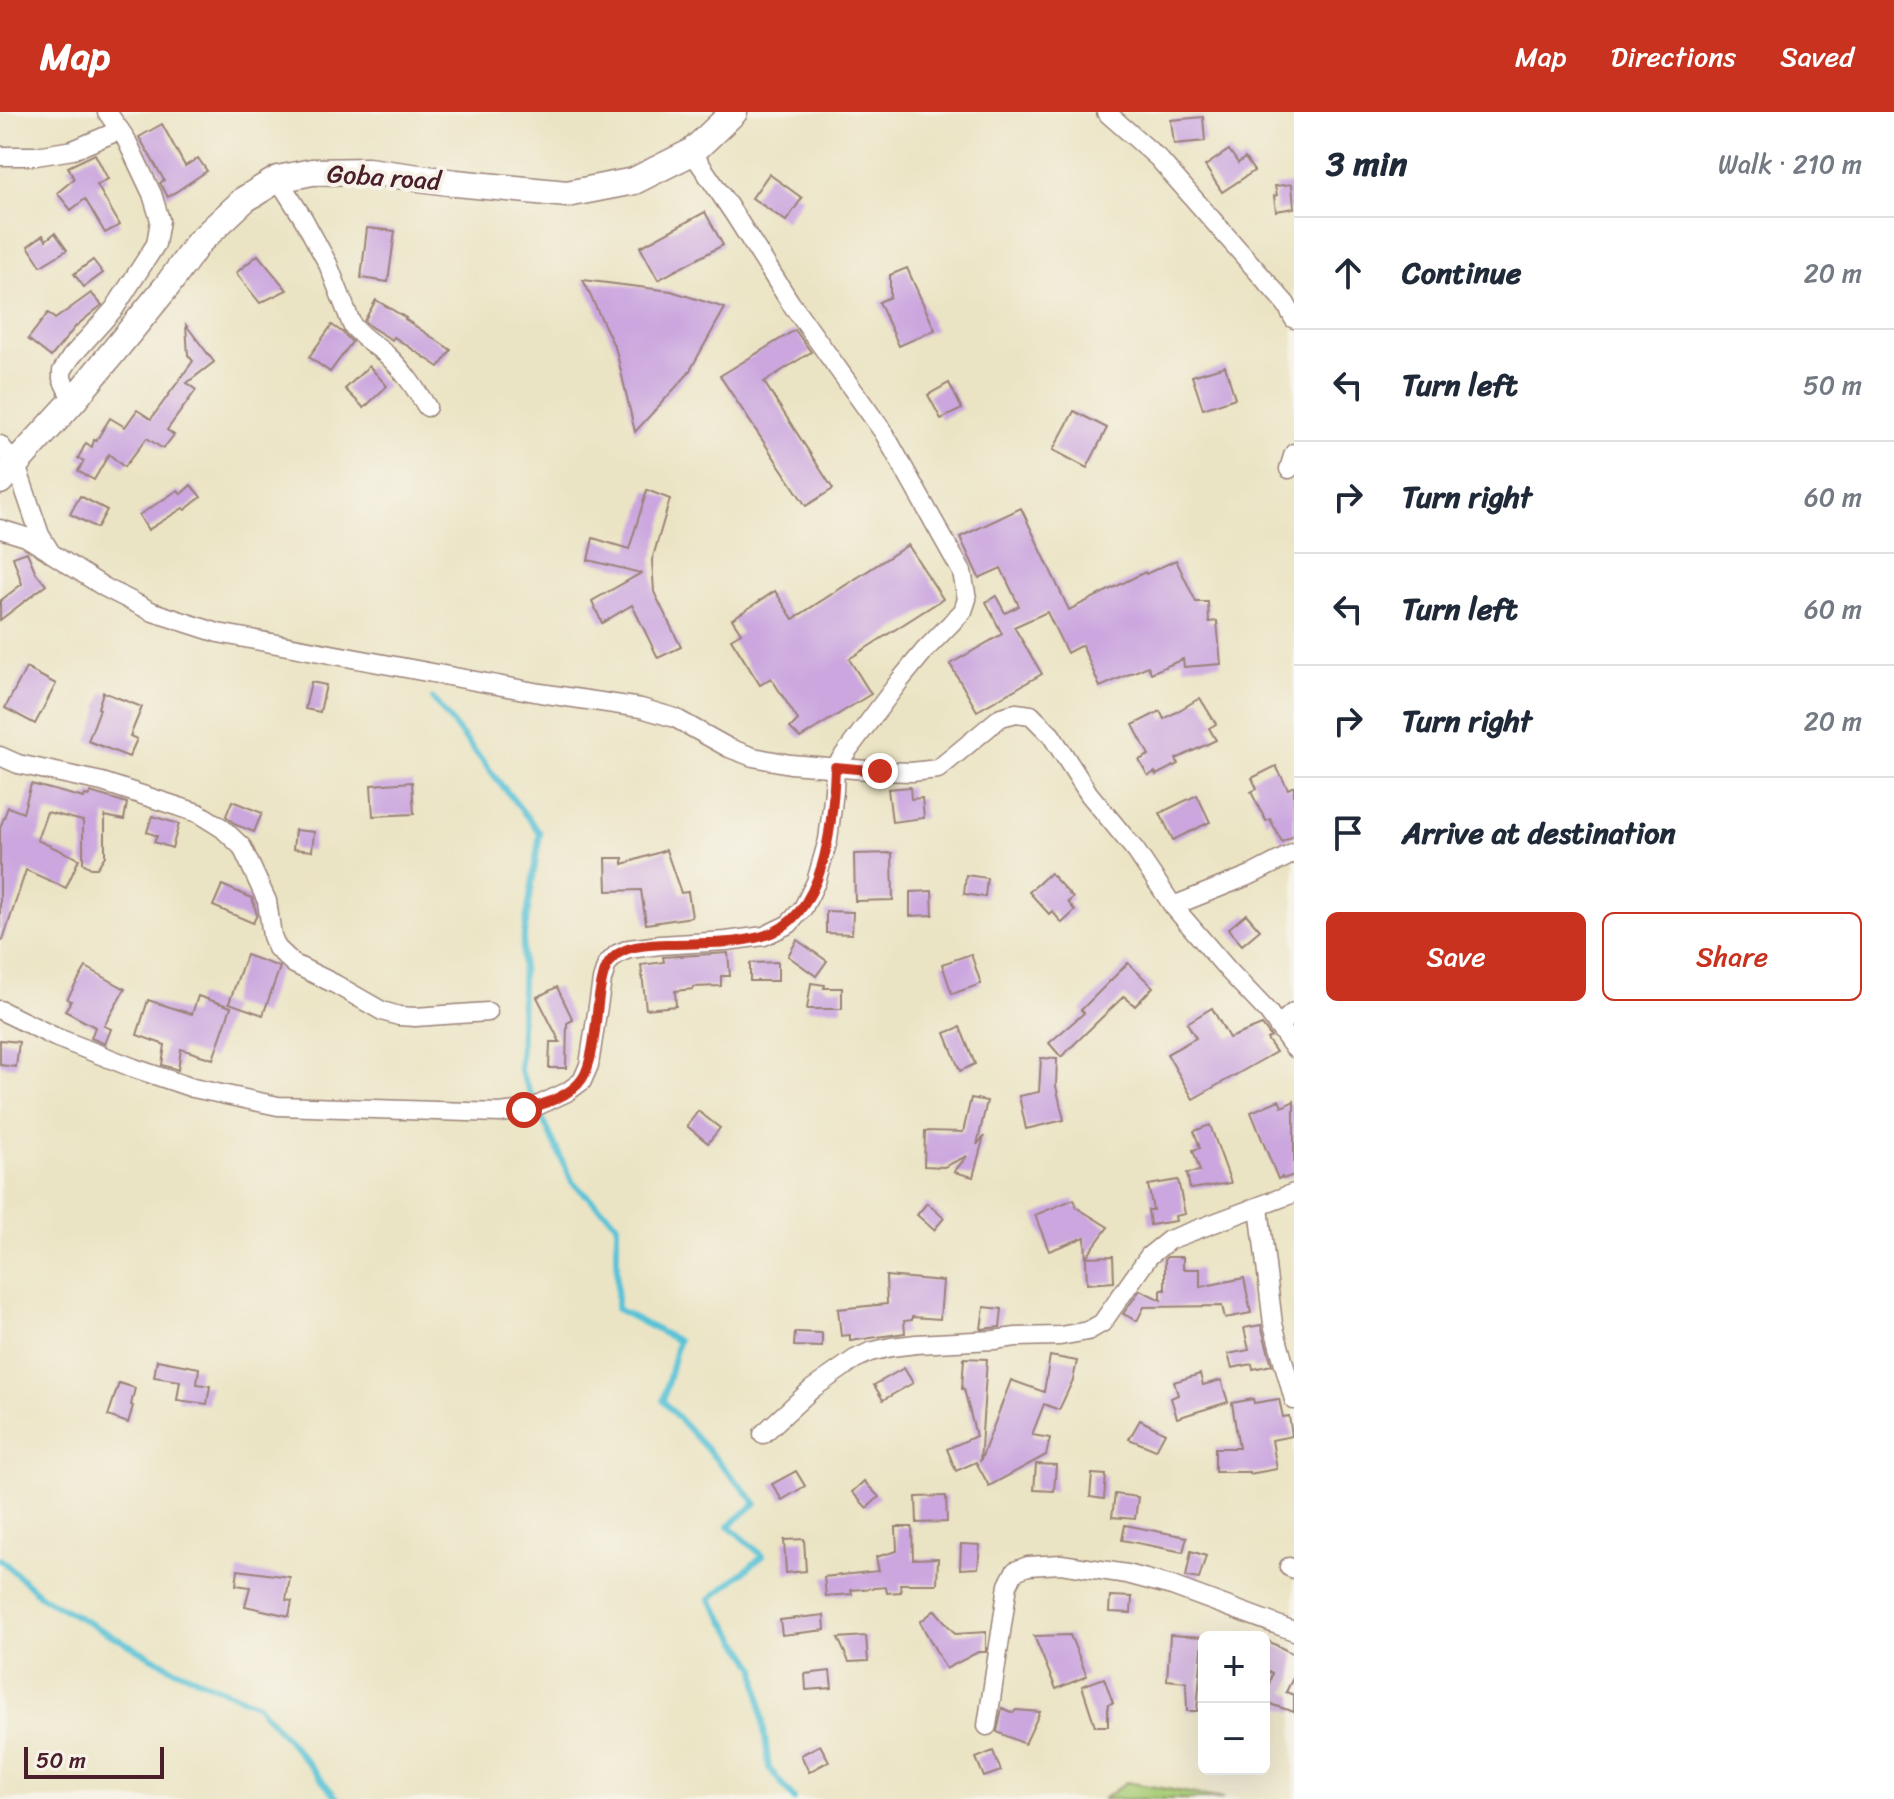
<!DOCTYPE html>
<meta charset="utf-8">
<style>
:root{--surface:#fff;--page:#f6f6f7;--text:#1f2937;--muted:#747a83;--line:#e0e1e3;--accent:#c8321e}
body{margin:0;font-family:Sriracha,sans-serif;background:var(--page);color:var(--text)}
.controls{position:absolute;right:24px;bottom:24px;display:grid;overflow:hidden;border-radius:12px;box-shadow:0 8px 32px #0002}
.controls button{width:72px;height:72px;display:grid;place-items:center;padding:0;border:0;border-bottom:2px solid var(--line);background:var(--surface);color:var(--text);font:40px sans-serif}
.scale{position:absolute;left:24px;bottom:20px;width:140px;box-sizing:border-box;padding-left:8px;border:4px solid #4a1f2b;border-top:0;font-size:22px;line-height:28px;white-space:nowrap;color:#4a1f2b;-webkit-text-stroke:6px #f7f3e8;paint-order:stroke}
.stop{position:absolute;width:24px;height:24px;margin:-18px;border:6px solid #c8321e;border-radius:50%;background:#fff}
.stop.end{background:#c8321e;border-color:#fff;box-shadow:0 2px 8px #0008}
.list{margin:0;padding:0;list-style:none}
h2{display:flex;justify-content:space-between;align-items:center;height:104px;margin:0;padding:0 32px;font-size:34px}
h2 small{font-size:26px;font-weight:400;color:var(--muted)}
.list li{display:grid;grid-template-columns:52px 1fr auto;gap:24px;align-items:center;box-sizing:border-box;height:112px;padding:0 32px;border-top:2px solid var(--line)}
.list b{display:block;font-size:30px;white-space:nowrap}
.list em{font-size:26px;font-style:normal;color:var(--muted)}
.actions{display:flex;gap:16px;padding:24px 32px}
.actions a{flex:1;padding:18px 0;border:2px solid var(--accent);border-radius:12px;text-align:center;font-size:28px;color:var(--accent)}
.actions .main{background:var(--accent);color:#fff}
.icon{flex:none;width:44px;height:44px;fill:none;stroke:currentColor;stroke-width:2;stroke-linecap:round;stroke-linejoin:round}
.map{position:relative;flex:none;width:1294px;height:1687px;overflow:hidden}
header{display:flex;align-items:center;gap:48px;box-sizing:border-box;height:112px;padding:0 40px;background:var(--accent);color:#fff}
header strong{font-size:38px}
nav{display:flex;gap:44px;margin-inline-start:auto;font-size:28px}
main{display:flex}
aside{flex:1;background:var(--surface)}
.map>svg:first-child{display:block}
.green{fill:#a8cd77;stroke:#797651;stroke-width:2}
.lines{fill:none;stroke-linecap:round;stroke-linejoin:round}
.stream{stroke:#59c2d6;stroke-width:6}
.building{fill:#cba6df}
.street-casing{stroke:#9a8278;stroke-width:21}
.secondary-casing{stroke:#9a8278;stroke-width:29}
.street{stroke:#fff;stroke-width:18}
.secondary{stroke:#fff;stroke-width:26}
.route{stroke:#c8321e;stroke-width:10}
.labels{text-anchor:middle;stroke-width:8;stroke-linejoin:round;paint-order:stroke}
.street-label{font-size:26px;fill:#4a1f2b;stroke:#f7f3e8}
</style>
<header>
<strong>Map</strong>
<nav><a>Map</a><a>Directions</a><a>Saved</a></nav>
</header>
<main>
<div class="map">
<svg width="1294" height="1687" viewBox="0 0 1294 1687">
<rect width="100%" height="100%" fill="#f7f3e8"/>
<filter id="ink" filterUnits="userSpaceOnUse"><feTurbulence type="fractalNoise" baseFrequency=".0125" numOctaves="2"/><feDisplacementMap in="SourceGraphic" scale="16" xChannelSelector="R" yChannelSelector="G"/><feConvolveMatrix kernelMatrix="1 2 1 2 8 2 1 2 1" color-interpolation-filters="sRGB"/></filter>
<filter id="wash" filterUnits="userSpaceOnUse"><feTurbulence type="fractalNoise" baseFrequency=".006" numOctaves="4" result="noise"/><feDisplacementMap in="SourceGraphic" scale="32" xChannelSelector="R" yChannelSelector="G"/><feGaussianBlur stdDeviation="1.8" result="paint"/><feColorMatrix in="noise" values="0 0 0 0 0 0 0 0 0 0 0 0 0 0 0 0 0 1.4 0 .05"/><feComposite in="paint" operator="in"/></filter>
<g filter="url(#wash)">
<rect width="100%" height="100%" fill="#ebe4c4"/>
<path class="green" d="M 1126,1670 L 1224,1687 L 1103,1687 Z"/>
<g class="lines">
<g class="stream">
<path d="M 433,587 L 540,721 L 523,830 L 520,959 L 573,1071 L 617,1111 L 617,1197 L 678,1229 L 663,1289 L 756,1391 L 729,1414 L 763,1444 L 710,1487 L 756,1556 L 769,1656 L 794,1687"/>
<path d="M 0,1447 L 43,1486 L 170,1555 L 258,1593 L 338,1687"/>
</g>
</g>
<g id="blocks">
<g class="building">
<path d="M 1203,5 L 1205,29 L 1174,32 L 1171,8 Z"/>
<path d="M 162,12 L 185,54 L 198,46 L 207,59 L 168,85 L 160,71 L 164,68 L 139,25 Z"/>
<path d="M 1229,38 L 1238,51 L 1245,46 L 1254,59 L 1222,80 L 1205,54 Z"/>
<path d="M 95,42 L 108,67 L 97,73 L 120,113 L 105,121 L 85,87 L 71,98 L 57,81 L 74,67 L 68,55 Z"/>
<path d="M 769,62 L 802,86 L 786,109 L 752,86 Z"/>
<path d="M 1292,72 L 1294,96 L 1276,99 L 1274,84 L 1277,83 L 1275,74 Z"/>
<path d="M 705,100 L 723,133 L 658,168 L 640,135 Z"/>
<path d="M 367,116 L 395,119 L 388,170 L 361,166 Z"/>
<path d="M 55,121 L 67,138 L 41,154 L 28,134 L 43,123 L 46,128 Z"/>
<path d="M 258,143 L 287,178 L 260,191 L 236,161 Z"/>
<path d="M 93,148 L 103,161 L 84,175 L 74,162 Z"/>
<path d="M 907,156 L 935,218 L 899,234 L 879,190 L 890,185 L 890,163 Z"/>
<path d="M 583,168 L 671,179 L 725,196 L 688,262 L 635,320 L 616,238 Z"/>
<path d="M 91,181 L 102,193 L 76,214 L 51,245 L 28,227 L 48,201 L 55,207 Z"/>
<path d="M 376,188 L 406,206 L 405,207 L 451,238 L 439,255 L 394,225 L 392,228 L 371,215 L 364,209 Z"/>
<path d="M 186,213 L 214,250 L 187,271 L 196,278 L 167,318 L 174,323 L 163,337 L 147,326 L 124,355 L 109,342 L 94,368 L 78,359 L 84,349 L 78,346 L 86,331 L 92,335 L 94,328 L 96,329 L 110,306 L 125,315 L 137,298 L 151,307 L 193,249 L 188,243 Z"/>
<path d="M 332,213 L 342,220 L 352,230 L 330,260 L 309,245 Z"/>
<path d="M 795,218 L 811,240 L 764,270 L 833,377 L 806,394 L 720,264 Z"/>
<path d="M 369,254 L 387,274 L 364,296 L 345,277 Z"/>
<path d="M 1225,254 L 1235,286 L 1203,297 L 1192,264 Z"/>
<path d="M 949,271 L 962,297 L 941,307 L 928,283 Z"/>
<path d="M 1074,299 L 1107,316 L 1087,356 L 1053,338 Z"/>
<path d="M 191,373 L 201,385 L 185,398 L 183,396 L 148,418 L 139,403 L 178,378 L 181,382 Z"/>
<path d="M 647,378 L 670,387 L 652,448 L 654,480 L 681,535 L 658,546 L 632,493 L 602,511 L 592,489 L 641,461 L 588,448 L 593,426 L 629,437 Z"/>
<path d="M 80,384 L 107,398 L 97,416 L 70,402 Z"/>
<path d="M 1021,396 L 1069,498 L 1145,460 L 1146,462 L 1176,448 L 1196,490 L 1208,490 L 1209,510 L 1217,509 L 1221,552 L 1184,555 L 1183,547 L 1151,561 L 1148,554 L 1100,575 L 1082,533 L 1067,541 L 1047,500 L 1014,515 L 1042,562 L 977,599 L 950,552 L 1002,522 L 986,490 L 996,484 L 1005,501 L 1019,494 L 1001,456 L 979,466 L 960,425 Z"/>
<path d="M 908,433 L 943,487 L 849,547 L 871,582 L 800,626 L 790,616 L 798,608 L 771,566 L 760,573 L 731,527 L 741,521 L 732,507 L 775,479 L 793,507 Z"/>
<path d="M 27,440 L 36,461 L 46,473 L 0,508 L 0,489 L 22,472 L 13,445 Z"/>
<path d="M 26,556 L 56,572 L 35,612 L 5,596 Z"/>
<path d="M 311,570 L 326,573 L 320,600 L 305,597 Z"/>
<path d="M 103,580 L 142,595 L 130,624 L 137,627 L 129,645 L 88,629 L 100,597 L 98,596 Z"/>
<path d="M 1200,586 L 1216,612 L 1209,616 L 1216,628 L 1176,647 L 1178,652 L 1156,663 L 1155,660 L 1148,664 L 1139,648 L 1149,643 L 1133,613 L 1160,599 L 1164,607 Z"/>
<path d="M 1276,654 L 1288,677 L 1294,674 L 1294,724 L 1282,730 L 1270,707 L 1266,709 L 1251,680 L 1257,677 L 1252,666 Z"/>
<path d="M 412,670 L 414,702 L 373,704 L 371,673 Z"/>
<path d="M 31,672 L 84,686 L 85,683 L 89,684 L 90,680 L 127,691 L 124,708 L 105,704 L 105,744 L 97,756 L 91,756 L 83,751 L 83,709 L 47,700 L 37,728 L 79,747 L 66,776 L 26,758 L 3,828 L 0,827 L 0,716 L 8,695 L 23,701 Z"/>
<path d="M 910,675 L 911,687 L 922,686 L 924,706 L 892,710 L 888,677 Z"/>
<path d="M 1197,683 L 1210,710 L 1173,728 L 1160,701 Z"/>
<path d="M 232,689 L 262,701 L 254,720 L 236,713 L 226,704 Z"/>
<path d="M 152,704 L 179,712 L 172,736 L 154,730 L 157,724 L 147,720 Z"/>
<path d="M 295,718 L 314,720 L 312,739 L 293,737 Z"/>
<path d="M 666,738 L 681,781 L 688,780 L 692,805 L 646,812 L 641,778 L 607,779 L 606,746 L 623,746 L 623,752 Z"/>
<path d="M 892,741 L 893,788 L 855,789 L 854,742 Z"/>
<path d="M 1050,761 L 1073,786 L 1068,790 L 1075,799 L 1062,811 L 1052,799 L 1049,802 L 1029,780 Z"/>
<path d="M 966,763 L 987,766 L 985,785 L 964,782 Z"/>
<path d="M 222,773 L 252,786 L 257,803 L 253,811 L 213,794 Z"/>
<path d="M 932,779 L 933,803 L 910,804 L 910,780 Z"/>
<path d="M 826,799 L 853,800 L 852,822 L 826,821 Z"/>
<path d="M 1246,802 L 1260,818 L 1242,833 L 1228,817 Z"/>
<path d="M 797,828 L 827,849 L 816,864 L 788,844 Z"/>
<path d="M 728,841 L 730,864 L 721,864 L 721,874 L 693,875 L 693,877 L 675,879 L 676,894 L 646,897 L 641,853 L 664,850 L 663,845 Z"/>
<path d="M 971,842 L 981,872 L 952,882 L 942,852 Z"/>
<path d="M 246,843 L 280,855 L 263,903 L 229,891 Z"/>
<path d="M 778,850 L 778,869 L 750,869 L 750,851 Z"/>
<path d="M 1128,851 L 1153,875 L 1135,894 L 1124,884 L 1061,945 L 1049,931 L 1084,901 L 1081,898 Z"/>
<path d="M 86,855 L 125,877 L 104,914 L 111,917 L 105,932 L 91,926 L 95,915 L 65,899 L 71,889 L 67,887 Z"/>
<path d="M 811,871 L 825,873 L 824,876 L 842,876 L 842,897 L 807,897 Z"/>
<path d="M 557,875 L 573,908 L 567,911 L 566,956 L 549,956 L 550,930 L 560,930 L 537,885 Z"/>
<path d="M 198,884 L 231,895 L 213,947 L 181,937 L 178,958 L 162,953 L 165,933 L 137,923 L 148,888 L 192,902 Z"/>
<path d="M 1212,896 L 1229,926 L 1262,913 L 1271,925 L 1267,927 L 1276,940 L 1193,987 L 1167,942 L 1196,926 L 1187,911 Z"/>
<path d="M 960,915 L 975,952 L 960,959 L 945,921 Z"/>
<path d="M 0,928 L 19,930 L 16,955 L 0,953 Z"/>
<path d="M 1041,946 L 1057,947 L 1056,974 L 1064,1008 L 1026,1017 L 1019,984 L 1039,980 Z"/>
<path d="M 971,986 L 987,989 L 977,1033 L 984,1024 L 973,1065 L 954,1060 L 967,1044 L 944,1055 L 924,1054 L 925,1019 L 963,1020 Z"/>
<path d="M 1279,988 L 1282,995 L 1294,989 L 1294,1063 L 1283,1067 L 1282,1065 L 1278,1067 L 1251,1000 Z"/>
<path d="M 698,999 L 720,1016 L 708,1031 L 687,1014 Z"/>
<path d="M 1210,1013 L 1231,1071 L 1190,1077 L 1187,1061 L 1200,1059 L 1193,1038 L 1200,1036 L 1194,1019 Z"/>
<path d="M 1178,1068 L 1185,1102 L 1175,1104 L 1176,1109 L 1150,1113 L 1148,1098 L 1153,1098 L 1148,1073 Z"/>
<path d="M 1074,1087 L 1076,1095 L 1108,1115 L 1086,1145 L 1113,1144 L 1114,1170 L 1087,1172 L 1085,1125 L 1049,1139 L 1035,1103 Z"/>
<path d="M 927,1091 L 944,1106 L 934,1118 L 917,1103 Z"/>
<path d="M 1167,1145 L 1183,1145 L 1183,1157 L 1200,1157 L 1200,1175 L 1244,1166 L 1251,1201 L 1225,1206 L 1222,1194 L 1144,1195 L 1137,1209 L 1123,1202 L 1140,1178 L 1161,1188 L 1161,1178 L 1165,1178 L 1165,1147 Z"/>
<path d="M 886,1164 L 943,1169 L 940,1207 L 912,1205 L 912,1208 L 904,1209 L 905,1221 L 850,1229 L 850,1223 L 841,1224 L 838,1197 L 887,1192 Z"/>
<path d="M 984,1195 L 1002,1197 L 1000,1215 L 981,1217 Z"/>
<path d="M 1261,1213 L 1272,1253 L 1253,1257 L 1252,1252 L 1232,1256 L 1228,1242 L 1249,1238 L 1244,1216 Z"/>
<path d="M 795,1220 L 822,1221 L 822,1235 L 794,1234 Z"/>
<path d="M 1050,1244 L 1077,1249 L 1073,1268 L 1059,1298 L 1044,1292 L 1032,1323 L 1050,1326 L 1046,1343 L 989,1374 L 976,1350 L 956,1359 L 947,1337 L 976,1324 L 964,1277 L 962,1277 L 964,1246 L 987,1247 L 980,1350 L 1011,1268 L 1044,1280 Z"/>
<path d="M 157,1248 L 199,1256 L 197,1272 L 210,1274 L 207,1292 L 177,1288 L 180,1269 L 154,1265 Z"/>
<path d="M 904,1256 L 913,1271 L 883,1288 L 874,1273 Z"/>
<path d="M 1200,1262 L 1203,1273 L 1221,1268 L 1228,1290 L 1177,1306 L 1171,1286 L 1178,1283 L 1174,1270 Z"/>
<path d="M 119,1271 L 135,1276 L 131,1293 L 133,1294 L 128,1311 L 108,1304 Z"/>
<path d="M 1253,1287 L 1254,1291 L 1279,1287 L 1283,1305 L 1289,1304 L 1292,1324 L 1272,1328 L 1277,1357 L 1249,1362 L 1249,1360 L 1215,1360 L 1215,1336 L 1239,1336 L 1232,1291 Z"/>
<path d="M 1140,1308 L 1165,1321 L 1156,1338 L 1129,1327 Z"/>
<path d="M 1036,1352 L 1056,1353 L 1054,1379 L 1034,1378 Z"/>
<path d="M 796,1359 L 805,1374 L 782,1388 L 772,1372 Z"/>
<path d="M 1092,1362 L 1106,1363 L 1104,1387 L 1090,1385 Z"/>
<path d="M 864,1369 L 879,1385 L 867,1396 L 852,1380 Z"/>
<path d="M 1115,1382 L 1138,1385 L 1135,1407 L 1112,1405 Z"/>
<path d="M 946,1384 L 947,1410 L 917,1411 L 916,1385 Z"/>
<path d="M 1125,1413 L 1187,1425 L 1183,1440 L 1122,1428 Z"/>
<path d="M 896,1415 L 912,1415 L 913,1447 L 938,1446 L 937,1472 L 900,1472 L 901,1480 L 887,1481 L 886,1475 L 851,1478 L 852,1482 L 826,1484 L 824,1465 L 879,1459 L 876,1445 L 897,1439 Z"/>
<path d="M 804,1427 L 806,1459 L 786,1461 L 784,1428 Z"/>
<path d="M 961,1432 L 980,1433 L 978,1456 L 960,1457 Z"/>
<path d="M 1191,1439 L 1206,1444 L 1199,1467 L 1186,1465 Z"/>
<path d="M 238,1458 L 290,1465 L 286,1488 L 292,1489 L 289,1504 L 245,1494 L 250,1475 L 236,1473 Z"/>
<path d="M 1110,1484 L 1132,1485 L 1131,1501 L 1109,1500 Z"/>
<path d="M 935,1498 L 955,1522 L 986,1520 L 986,1540 L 978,1540 L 946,1557 L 920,1510 Z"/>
<path d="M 824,1503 L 825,1518 L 782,1523 L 780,1508 Z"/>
<path d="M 1070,1523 L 1087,1564 L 1056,1577 L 1034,1524 Z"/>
<path d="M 1170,1523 L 1203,1525 L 1197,1599 L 1187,1599 L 1186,1570 L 1167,1568 Z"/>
<path d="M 866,1524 L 868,1549 L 849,1550 L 838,1526 Z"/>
<path d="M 1264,1527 L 1294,1542 L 1294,1564 L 1286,1580 L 1294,1583 L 1294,1600 L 1264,1590 L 1272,1561 L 1264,1557 Z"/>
<path d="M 830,1559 L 832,1576 L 806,1578 L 805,1562 Z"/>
<path d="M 1104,1566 L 1113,1591 L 1108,1592 L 1108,1614 L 1095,1614 L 1082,1574 Z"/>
<path d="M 1002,1596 L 1013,1601 L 1016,1598 L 1040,1600 L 1025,1632 L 997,1620 Z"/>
<path d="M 820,1633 L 829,1649 L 809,1660 L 801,1643 Z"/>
<path d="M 993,1639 L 1001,1659 L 984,1665 L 976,1646 Z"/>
</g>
</g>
</g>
<g filter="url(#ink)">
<use href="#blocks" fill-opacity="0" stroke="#9a8278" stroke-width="2"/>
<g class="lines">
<g class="street-casing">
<g id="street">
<path d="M 1106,0 L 1158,46 L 1286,192 L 1294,207"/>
<path d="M 0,44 L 36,44 L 73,38 L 120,18"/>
<path d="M 278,67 L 303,106 L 328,152 L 352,213 C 361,225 375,233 387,243 C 404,259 415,276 427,295"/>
<path d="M 73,289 L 62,267 L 62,259 L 71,245 L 114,197 L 149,143 L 156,132 L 160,108 L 152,82 L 126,27 L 107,0"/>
<path d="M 0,333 L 16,353 L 40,423 L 51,441 L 104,475 L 153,500 L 218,521 L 540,581 L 641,596 L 675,606 L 729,636 L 753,645 L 790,652 L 880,659 L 911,660 L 938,657 L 1001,605 L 1016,601 L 1031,603 L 1051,623 L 1089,682 L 1136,739 L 1173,794 L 1229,859 L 1268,900 L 1294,936"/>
<path d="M 1289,357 L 1294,341"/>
<path d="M 0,417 L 26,425 L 49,439"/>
<path d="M 0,644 L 18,652 L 102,670 L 198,701 L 222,716 L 242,735 L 267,789 L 272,824 L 277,836 L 294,852 L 335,872 L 382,899 L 399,904 L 415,905 L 488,900"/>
<path d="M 1173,794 L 1253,762 L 1294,741"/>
<path d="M 0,898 L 55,925 L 134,956 L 193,976 L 278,994 L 500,1001 L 524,998 L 537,994 L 567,980 L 582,969 L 589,953 L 602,868 L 607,852 L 617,842 L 629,837 L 660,833 L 726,829 L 764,824 L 789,812 L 803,796 L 816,770 L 828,728 L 834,679 L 835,655 L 901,567 L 925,538 L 963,499 L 967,487 L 962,460 L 884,321 L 790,190 L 734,102 L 692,40"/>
<path d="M 1278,914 L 1294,900"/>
<path d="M 1259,1095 L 1273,1212 L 1294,1288"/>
<path d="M 763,1322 L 812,1277 L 855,1247 L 870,1240 L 891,1235 L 916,1232 L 994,1228 L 1016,1225 L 1060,1224 L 1088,1219 L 1102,1211 L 1149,1144 L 1169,1128 L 1294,1081"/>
<path d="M 1289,1455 L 1294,1457"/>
<path d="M 987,1614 L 1008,1473 L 1015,1459 L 1028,1454 L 1061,1452 L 1127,1462 L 1172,1474 L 1294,1519"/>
</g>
</g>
<g class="secondary-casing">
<path id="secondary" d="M 0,369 L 73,289 L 167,174 L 199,130 L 245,87 L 278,67 L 312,60 L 368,59 L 456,71 L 567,82 L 634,69 L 692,40 L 734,0"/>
</g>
<use href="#street" class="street"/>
<use href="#secondary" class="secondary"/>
</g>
</g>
<g class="lines" filter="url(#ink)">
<path class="route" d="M 524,998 C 542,993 571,984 582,967 C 594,951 596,905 599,884 C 602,870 603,855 614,845 C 626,833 650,833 666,832 C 698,831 733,833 763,824 C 826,806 833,710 835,655 L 880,659"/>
</g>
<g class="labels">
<g class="street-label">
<text transform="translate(384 65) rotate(4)" y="9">Goba road</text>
</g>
</g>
</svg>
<div class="controls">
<button>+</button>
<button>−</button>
</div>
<div class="scale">50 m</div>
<div class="stop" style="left:524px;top:998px"></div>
<div class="stop end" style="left:880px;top:659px"></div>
</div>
<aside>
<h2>3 min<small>Walk · 210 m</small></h2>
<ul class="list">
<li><svg class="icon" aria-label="ahead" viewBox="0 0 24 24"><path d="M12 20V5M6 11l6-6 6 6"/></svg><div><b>Continue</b></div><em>20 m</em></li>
<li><svg class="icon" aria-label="left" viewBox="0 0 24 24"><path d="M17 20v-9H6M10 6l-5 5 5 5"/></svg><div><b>Turn left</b></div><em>50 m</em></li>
<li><svg class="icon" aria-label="right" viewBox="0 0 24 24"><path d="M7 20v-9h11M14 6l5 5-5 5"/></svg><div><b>Turn right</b></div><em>60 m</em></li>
<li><svg class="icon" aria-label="left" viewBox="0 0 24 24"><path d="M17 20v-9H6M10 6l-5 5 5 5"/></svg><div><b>Turn left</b></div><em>60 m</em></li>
<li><svg class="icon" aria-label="right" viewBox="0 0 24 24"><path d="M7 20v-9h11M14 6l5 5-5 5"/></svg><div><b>Turn right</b></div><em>20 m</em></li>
<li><svg class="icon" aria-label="arrive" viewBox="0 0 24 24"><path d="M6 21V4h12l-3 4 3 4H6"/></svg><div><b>Arrive at destination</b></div></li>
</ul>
<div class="actions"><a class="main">Save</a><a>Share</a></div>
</aside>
</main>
